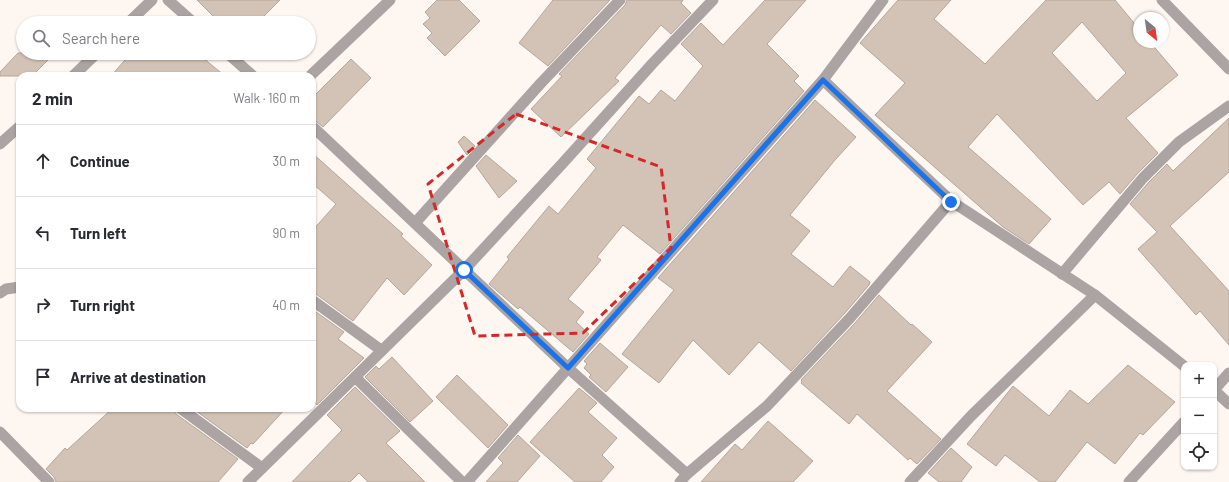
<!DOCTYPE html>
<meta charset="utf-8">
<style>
:root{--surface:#fff;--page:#f2f2f3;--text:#2b2b33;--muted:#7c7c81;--line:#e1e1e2}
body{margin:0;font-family:Barlow,sans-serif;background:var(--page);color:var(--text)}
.controls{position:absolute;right:12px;bottom:12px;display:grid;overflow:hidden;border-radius:8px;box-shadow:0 1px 3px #0004}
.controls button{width:36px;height:36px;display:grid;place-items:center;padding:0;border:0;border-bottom:1px solid var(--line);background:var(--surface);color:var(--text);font:20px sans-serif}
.compass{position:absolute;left:1133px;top:12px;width:36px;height:36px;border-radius:50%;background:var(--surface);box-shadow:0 1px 3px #0004;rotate:151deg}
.stop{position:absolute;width:12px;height:12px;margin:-9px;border:3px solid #1a73e8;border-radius:50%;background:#fff}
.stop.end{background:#1a73e8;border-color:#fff;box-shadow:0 1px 4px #0008}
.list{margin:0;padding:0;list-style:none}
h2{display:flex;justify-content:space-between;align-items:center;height:52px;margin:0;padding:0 16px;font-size:17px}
h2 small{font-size:13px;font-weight:400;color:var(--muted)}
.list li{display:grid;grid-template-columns:26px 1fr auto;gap:12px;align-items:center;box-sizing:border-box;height:72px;padding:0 16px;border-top:1px solid var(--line)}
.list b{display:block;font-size:15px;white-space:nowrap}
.list em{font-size:13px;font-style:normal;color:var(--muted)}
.icon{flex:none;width:22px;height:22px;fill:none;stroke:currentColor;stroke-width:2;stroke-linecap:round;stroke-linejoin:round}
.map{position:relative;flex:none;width:1229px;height:482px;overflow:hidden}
.search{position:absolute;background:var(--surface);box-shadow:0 1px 3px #0004;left:16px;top:16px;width:300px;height:44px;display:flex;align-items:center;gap:10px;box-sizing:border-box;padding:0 14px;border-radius:22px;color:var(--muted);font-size:15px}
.panel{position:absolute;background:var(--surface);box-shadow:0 1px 3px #0004;left:16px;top:72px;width:300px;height:340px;border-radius:12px}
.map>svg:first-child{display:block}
.building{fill:#d3c3b7;stroke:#b6a69a;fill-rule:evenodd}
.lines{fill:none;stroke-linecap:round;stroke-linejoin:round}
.minor{stroke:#aca3a3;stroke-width:11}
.route{stroke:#1a73e8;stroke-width:5}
.marked{fill:none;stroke:#d62828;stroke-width:3;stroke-dasharray:8 5;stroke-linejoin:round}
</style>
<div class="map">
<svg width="1229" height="482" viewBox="0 0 1229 482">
<rect width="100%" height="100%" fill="#fdf6f1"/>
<g class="building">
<path d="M 197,0 L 280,0 L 257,23 L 220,23 Z"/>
<path d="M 437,0 L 459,0 L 480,21 L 445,56 L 427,38 L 432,33 L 423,24 L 430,18 L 425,12 Z"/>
<path d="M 553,0 L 610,0 L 548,66 L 519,43 Z"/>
<path d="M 627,0 L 683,0 L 681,3 L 691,13 L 671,34 L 661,25 L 615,78 L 619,81 L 561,137 L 531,109 L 562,76 L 559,74 L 625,5 Z"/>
<path d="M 765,0 L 806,0 L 767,44 L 799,76 L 794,81 L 804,91 L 660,254 L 623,225 L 597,257 L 601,260 L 568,299 L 584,312 L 576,322 L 589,334 L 573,352 L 520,307 L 518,309 L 489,284 L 509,259 L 507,257 L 549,206 L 558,214 L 596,168 L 587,159 L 639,96 L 649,104 L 661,90 L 675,101 L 703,66 L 681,44 L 701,23 L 723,45 Z"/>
<path d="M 898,0 L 951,0 L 934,19 L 985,64 L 1046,0 L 1115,0 L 1139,29 L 1139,42 L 1150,42 L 1178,75 L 1126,118 L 1158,153 L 1138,173 L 1120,194 L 1109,182 L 1083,205 L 997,114 L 968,147 L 1051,219 L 1029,244 L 1003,227 L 875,115 L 905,83 L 860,43 ZM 1082,22 L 1126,73 L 1097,101 L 1052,53 Z"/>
<path d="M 18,53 L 55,53 L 32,76 L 0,76 L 0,72 Z"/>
<path d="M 131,53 L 197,53 L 225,76 L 111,76 Z"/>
<path d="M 351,59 L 371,78 L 323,127 L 316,121 L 312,119 L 312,98 Z"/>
<path d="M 815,100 L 856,137 L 835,160 L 790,215 L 810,231 L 791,254 L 833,287 L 850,266 L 870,282 L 869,285 L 845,313 L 791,371 L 759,342 L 729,375 L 693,340 L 659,383 L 622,354 L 674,290 L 658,278 Z"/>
<path d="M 1229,118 L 1229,172 L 1170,226 L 1229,291 L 1229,345 L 1200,311 L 1196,315 L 1138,249 L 1157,232 L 1130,204 L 1148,183 L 1167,164 L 1173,171 Z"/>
<path d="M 464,136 L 475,146 L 467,155 L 458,142 Z"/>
<path d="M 312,153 L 403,234 L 401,236 L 432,265 L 404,295 L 387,278 L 353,321 L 316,294 L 312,293 L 312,231 L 336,204 L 312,183 Z"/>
<path d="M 486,155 L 517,181 L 499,198 L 476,166 Z"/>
<path d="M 879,295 L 911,325 L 912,324 L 932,342 L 887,391 L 941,439 L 917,464 L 910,458 L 908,460 L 857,414 L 849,424 L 801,383 L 802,381 L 801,380 L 855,323 Z"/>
<path d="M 312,309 L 344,332 L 338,339 L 364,358 L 317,405 L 312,400 Z"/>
<path d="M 600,343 L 628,367 L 606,392 L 589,377 L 591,375 L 584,368 L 587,364 L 584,361 Z"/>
<path d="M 392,357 L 433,401 L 410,422 L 365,377 L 376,366 L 379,369 Z"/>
<path d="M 1128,365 L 1175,402 L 1143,435 L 1140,433 L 1115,464 L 1087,442 L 1055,482 L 1040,482 L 1005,455 L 996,466 L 967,444 L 1013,386 L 1049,416 L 1070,390 L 1088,404 Z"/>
<path d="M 457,375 L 508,425 L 488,448 L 436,397 Z"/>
<path d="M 355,387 L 400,431 L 386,443 L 425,482 L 368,482 L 359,473 L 350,482 L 292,482 L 342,430 L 327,415 Z"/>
<path d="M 579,388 L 597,403 L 588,412 L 617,438 L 602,455 L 614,467 L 601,482 L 575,482 L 530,442 Z"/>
<path d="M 113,408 L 173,408 L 176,414 L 238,459 L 218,482 L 56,482 L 54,477 L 46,469 L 65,448 L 67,450 Z"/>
<path d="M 192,408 L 286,408 L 253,444 L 251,443 L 247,448 Z"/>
<path d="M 768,421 L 813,461 L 793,482 L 701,482 L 735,444 L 742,450 Z"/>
<path d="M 518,435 L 540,456 L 517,482 L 486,482 L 503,463 L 498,458 Z"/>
<path d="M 951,448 L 972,467 L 961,482 L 939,482 L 928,473 Z"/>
</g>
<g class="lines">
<g class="minor">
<path d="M 168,0 L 194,23"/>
<path d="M 1162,0 L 1229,69"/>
<path d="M 128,23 L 152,0"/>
<path d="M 227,53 L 253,76"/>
<path d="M 73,76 L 97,53"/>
<path d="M 310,76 L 390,0"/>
<path d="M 823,80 L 951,201 L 1095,295 L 1184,366"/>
<path d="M 312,126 L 568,368 L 687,474"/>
<path d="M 0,144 L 20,126"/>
<path d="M 415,223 L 541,83 L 620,0"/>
<path d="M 1062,274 L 1143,178 L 1179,142 L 1229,106"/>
<path d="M 0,293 L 6,289 L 20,287"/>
<path d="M 312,300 L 381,350"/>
<path d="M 355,377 L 462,482"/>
<path d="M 1214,390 L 1229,373"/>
<path d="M 1214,390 L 1229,404"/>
<path d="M 180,408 L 262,468"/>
<path d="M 0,432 L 49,482"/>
<path d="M 248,482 L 464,270 L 562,164 L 653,63 L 713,0"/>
<path d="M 467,482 L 823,80 L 883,0"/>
<path d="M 680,482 L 687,474 L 767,406 L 850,318 L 951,201"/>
<path d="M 910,482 L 971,416 L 1095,295"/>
<path d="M 1129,482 L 1184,422"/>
</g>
</g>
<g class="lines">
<path class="route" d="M 464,270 L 568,368 L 823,80 L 951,202"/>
</g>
<path class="marked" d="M 516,114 L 661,167 L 671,248 L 583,333 L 475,336 L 428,184 Z"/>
</svg>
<div class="controls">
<button>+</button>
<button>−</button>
<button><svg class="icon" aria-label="locate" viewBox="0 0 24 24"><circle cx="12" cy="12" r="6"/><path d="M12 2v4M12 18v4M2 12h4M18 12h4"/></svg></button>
</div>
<svg class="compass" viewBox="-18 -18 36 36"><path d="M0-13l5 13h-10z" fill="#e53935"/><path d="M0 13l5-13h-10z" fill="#7c7c81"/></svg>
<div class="stop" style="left:464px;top:270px"></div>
<div class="stop end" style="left:951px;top:202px"></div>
<div class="search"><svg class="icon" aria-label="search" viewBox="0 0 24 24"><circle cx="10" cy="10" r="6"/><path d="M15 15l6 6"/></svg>Search here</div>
<section class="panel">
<h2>2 min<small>Walk · 160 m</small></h2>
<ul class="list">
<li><svg class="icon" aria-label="ahead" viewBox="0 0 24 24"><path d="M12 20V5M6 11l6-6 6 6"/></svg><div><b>Continue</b></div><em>30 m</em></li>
<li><svg class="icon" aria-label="left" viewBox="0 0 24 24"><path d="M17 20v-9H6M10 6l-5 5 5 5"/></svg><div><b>Turn left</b></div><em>90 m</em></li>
<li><svg class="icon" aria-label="right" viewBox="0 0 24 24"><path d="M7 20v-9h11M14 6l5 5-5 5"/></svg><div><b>Turn right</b></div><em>40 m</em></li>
<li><svg class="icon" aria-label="arrive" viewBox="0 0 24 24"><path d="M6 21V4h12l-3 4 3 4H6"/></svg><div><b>Arrive at destination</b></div></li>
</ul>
</section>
</div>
